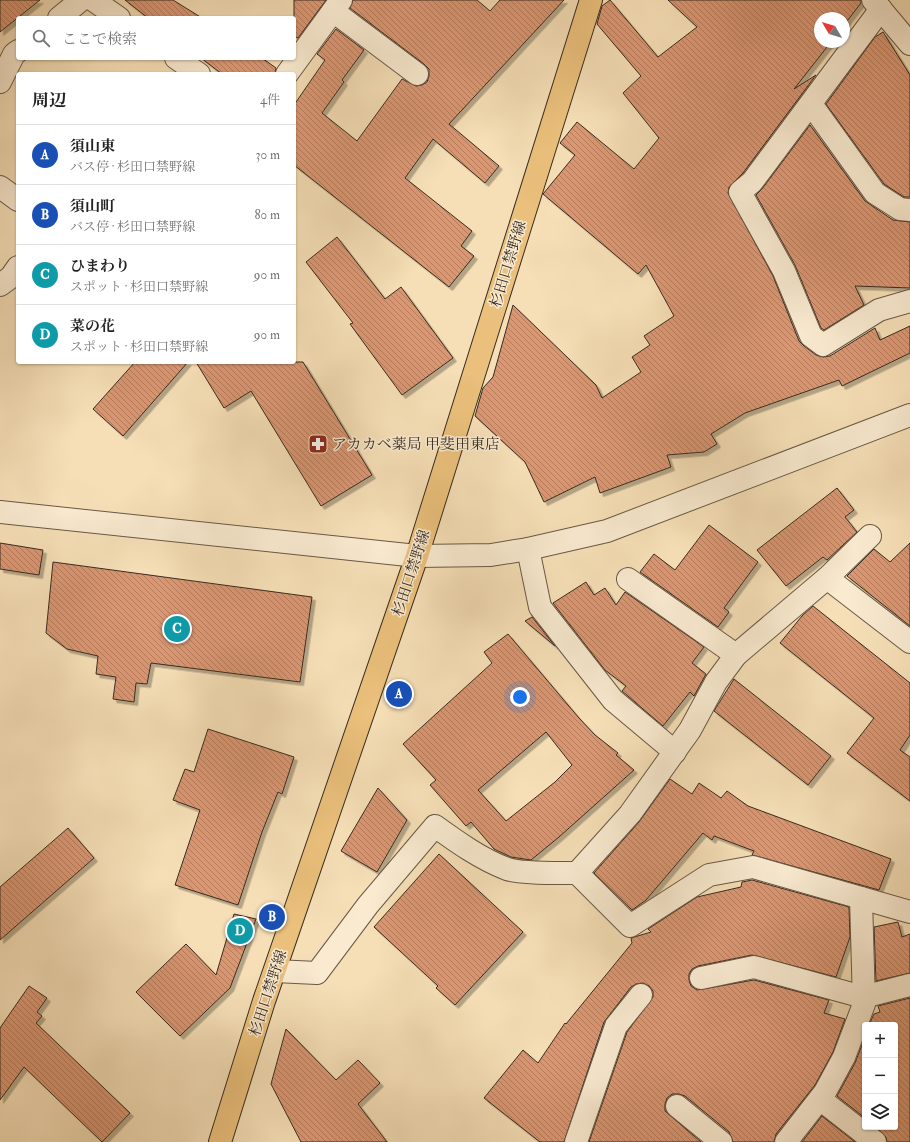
<!DOCTYPE html>
<html lang="ja">
<meta charset="utf-8">
<style>
:root{--surface:#fff;--page:#f2f2f2;--text:#222;--muted:#767676;--line:#e0e0e0;--accent:#8f2418}
body{margin:0;font-family:"IM FELL Double Pica","Noto Serif JP",serif;background:var(--page);color:var(--text)}
.controls{position:absolute;right:12px;bottom:12px;display:grid;overflow:hidden;border-radius:4px;box-shadow:0 1px 3px #0004}
.controls button{width:36px;height:36px;display:grid;place-items:center;padding:0;border:0;border-bottom:1px solid var(--line);background:var(--surface);color:var(--text);font:20px sans-serif}
.compass{position:absolute;left:814px;top:12px;width:36px;height:36px;border-radius:50%;background:var(--surface);box-shadow:0 1px 3px #0004;rotate:308deg}
.you{position:absolute;left:520px;top:697px;width:14px;height:14px;margin:-10px;border:3px solid #fff;border-radius:50%;background:#1a73e8;box-shadow:0 0 0 6px #1a73e833}
.badge{display:grid;place-items:center;width:26px;height:26px;border-radius:50%;background:var(--accent);color:#fff;font-size:13px;font-weight:700}
.pin{position:absolute;translate:-50% -50%;border:2px solid #fff;box-shadow:0 1px 4px #0006}
.list{margin:0;padding:0;list-style:none}
h2{display:flex;justify-content:space-between;align-items:center;height:52px;margin:0;padding:0 16px;font-size:17px}
h2 small{font-size:13px;font-weight:400;color:var(--muted)}
.list li{display:grid;grid-template-columns:26px 1fr auto;gap:12px;align-items:center;box-sizing:border-box;height:60px;padding:0 16px;border-top:1px solid var(--line)}
.list b{display:block;font-size:15px;white-space:nowrap}
.list p{margin:0;font-size:13px;white-space:nowrap;color:var(--muted)}
.list em{font-size:13px;font-style:normal;color:var(--muted)}
.icon{flex:none;width:22px;height:22px;fill:none;stroke:currentColor;stroke-width:2;stroke-linecap:round;stroke-linejoin:round}
.map{position:relative;flex:none;width:910px;height:1142px;overflow:hidden}
.search{position:absolute;background:var(--surface);box-shadow:0 1px 3px #0004;left:16px;top:16px;width:280px;height:44px;display:flex;align-items:center;gap:10px;box-sizing:border-box;padding:0 14px;border-radius:4px;color:var(--muted);font-size:15px}
.panel{position:absolute;background:var(--surface);box-shadow:0 1px 3px #0004;left:16px;top:72px;width:280px;height:292px;border-radius:4px}
.map>svg:first-child{display:block}
.building{fill:url(#building-back-hatch);stroke:#382c20;fill-rule:evenodd;filter:url(#shadow)}
.lines{fill:none;stroke-linecap:round;stroke-linejoin:round}
.minor-casing{stroke:#685946;stroke-width:24}
.major-casing{stroke:#382c20;stroke-width:24}
.minor{stroke:#f9ead0;stroke-width:22}
.major{stroke:#ebc07c;stroke-width:22}
.labels{text-anchor:middle;stroke-width:3;stroke-linejoin:round;paint-order:stroke}
.street-label{font-size:15px;fill:#382c20;stroke:#f9ead0}
.poi-label{font-size:15px;fill:#382c20;stroke:#f9ead0;text-anchor:start}
</style>
<div class="map">
<svg width="910" height="1142" viewBox="0 0 910 1142">
<defs>
<pattern id="building-back-hatch" width="6" height="6" patternUnits="userSpaceOnUse"><rect width="6" height="6" fill="#db9672"/><path d="M-1 5l2 2M0 0l6 6M5-1l2 2" fill="none" stroke="#b37b5d"/></pattern>
<filter id="shadow"><feDropShadow dx="3.5" dy="3.5" stdDeviation="0" flood-color="#0004"/></filter>
</defs>
<rect width="100%" height="100%" fill="#f6dfb7"/>
<filter id="stains"><feTurbulence type="fractalNoise" baseFrequency=".005" numOctaves="4"/><feColorMatrix values="0 0 0 0 .2 0 0 0 0 .09 0 0 0 0 .02 0 0 0 .5 -.17"/></filter>
<radialGradient id="worn" r=".72"><stop offset=".6" stop-color="#630" stop-opacity="0"/><stop offset="1" stop-color="#630" stop-opacity=".3"/></radialGradient>
<g class="building">
<path d="M 0,0 L 40,0 L 0,32 Z"/>
<path d="M 125,0 L 173,0 L 202,18 L 148,18 Z"/>
<path d="M 294,0 L 326,0 L 298,38 L 294,36 Z"/>
<path d="M 353,0 L 477,0 L 490,11 L 500,0 L 564,0 L 449,124 L 499,166 L 485,183 L 433,139 L 405,178 L 472,231 L 461,246 L 474,256 L 449,287 L 294,165 L 294,105 L 325,60 L 317,54 L 336,29 L 364,50 L 342,80 L 344,82 L 322,113 L 357,141 L 402,79 L 416,86 L 422,85 L 427,82 L 429,76 L 429,69 L 424,64 L 350,8 Z"/>
<path d="M 610,0 L 658,57 L 697,27 L 668,0 L 861,0 L 861,3 L 844,25 L 844,18 L 820,18 L 820,42 L 831,42 L 794,89 L 816,75 L 743,173 L 729,187 L 728,193 L 773,276 L 799,341 L 804,346 L 816,355 L 823,357 L 830,356 L 875,328 L 880,340 L 910,326 L 910,353 L 842,386 L 839,380 L 745,413 L 711,434 L 717,444 L 704,452 L 667,455 L 671,467 L 600,493 L 595,477 L 544,502 L 525,462 L 475,416 L 483,388 L 493,377 L 513,305 L 596,385 L 602,398 L 641,372 L 632,357 L 650,345 L 644,336 L 674,316 L 646,265 L 638,274 L 543,194 L 575,155 L 560,143 L 577,122 L 634,169 L 659,138 L 623,93 L 641,76 L 597,24 L 602,6 Z"/>
<path d="M 883,32 L 910,75 L 910,197 L 904,197 L 884,184 L 826,104 L 875,37 Z"/>
<path d="M 201,58 L 262,58 L 276,68 L 275,74 L 222,74 Z"/>
<path d="M 810,125 L 865,201 L 893,220 L 910,222 L 910,288 L 855,286 L 864,305 L 824,330 L 821,328 L 795,265 L 756,195 L 762,189 Z"/>
<path d="M 337,237 L 385,299 L 401,287 L 453,358 L 402,395 L 350,324 L 353,323 L 306,262 Z"/>
<path d="M 135,362 L 188,362 L 123,436 L 93,409 Z"/>
<path d="M 196,362 L 303,362 L 372,475 L 321,506 L 251,391 L 224,408 Z"/>
<path d="M 837,488 L 854,510 L 845,517 L 857,532 L 827,560 L 823,557 L 786,586 L 757,550 Z"/>
<path d="M 709,525 L 758,562 L 724,608 L 729,612 L 718,627 L 640,572 L 654,554 L 675,570 Z"/>
<path d="M 0,543 L 43,550 L 39,575 L 0,569 Z"/>
<path d="M 910,543 L 910,626 L 847,576 L 874,549 L 890,562 Z"/>
<path d="M 53,562 L 312,597 L 300,682 L 151,663 L 147,684 L 136,683 L 134,702 L 113,699 L 116,677 L 96,674 L 98,656 L 67,649 L 46,633 Z"/>
<path d="M 586,582 L 594,595 L 605,588 L 616,605 L 625,592 L 704,647 L 692,663 L 706,674 L 694,696 L 690,692 L 663,726 L 622,691 L 626,686 L 605,670 L 553,603 Z"/>
<path d="M 813,606 L 910,683 L 910,735 L 900,750 L 910,757 L 910,801 L 847,753 L 874,718 L 780,643 L 802,616 Z"/>
<path d="M 532,617 L 555,646 L 525,621 Z"/>
<path d="M 508,634 L 579,718 L 595,735 L 618,753 L 616,755 L 634,770 L 559,837 L 531,860 L 511,857 L 494,849 L 471,822 L 466,826 L 430,785 L 436,780 L 403,744 L 492,663 L 484,652 ZM 546,732 L 572,765 L 555,782 L 506,821 L 478,790 Z"/>
<path d="M 734,679 L 831,756 L 808,785 L 714,711 Z"/>
<path d="M 208,729 L 294,757 L 282,794 L 278,792 L 262,832 L 238,905 L 175,885 L 200,810 L 173,800 L 185,769 L 194,772 Z"/>
<path d="M 670,779 L 692,794 L 699,783 L 721,798 L 727,791 L 748,806 L 891,859 L 879,890 L 752,855 L 754,851 L 714,836 L 712,840 L 703,833 L 646,900 L 632,910 L 594,873 L 639,822 Z"/>
<path d="M 378,788 L 407,820 L 377,872 L 341,851 Z"/>
<path d="M 68,828 L 94,858 L 0,940 L 0,887 Z"/>
<path d="M 439,854 L 523,932 L 455,1005 L 436,988 L 438,986 L 374,927 Z"/>
<path d="M 752,880 L 849,907 L 850,937 L 836,977 L 752,955 L 698,966 L 692,969 L 689,974 L 689,980 L 691,986 L 697,990 L 754,980 L 829,1000 L 824,1013 L 845,1019 L 833,1052 L 815,1085 L 776,1134 L 774,1142 L 733,1142 L 729,1132 L 685,1096 L 679,1094 L 672,1094 L 667,1098 L 665,1104 L 665,1111 L 701,1142 L 589,1142 L 627,1032 L 653,997 L 653,991 L 649,986 L 643,983 L 636,984 L 631,987 L 604,1022 L 564,1142 L 540,1142 L 484,1098 L 523,1050 L 538,1063 L 565,1023 L 566,1024 L 632,943 L 631,938 L 651,932 L 648,929 L 697,897 L 741,887 L 742,882 Z"/>
<path d="M 234,914 L 256,919 L 230,988 L 180,1036 L 136,992 L 186,944 L 216,975 Z"/>
<path d="M 898,922 L 902,937 L 910,934 L 910,973 L 876,981 L 874,927 Z"/>
<path d="M 29,986 L 47,998 L 37,1012 L 42,1016 L 36,1023 L 130,1113 L 102,1142 L 24,1067 L 0,1100 L 0,1028 Z"/>
<path d="M 910,998 L 910,1142 L 887,1142 L 886,1137 L 876,1127 L 895,1127 L 895,1025 L 869,1025 L 874,1014 L 880,1012 L 878,1006 Z"/>
<path d="M 286,1029 L 336,1080 L 358,1060 L 380,1083 L 358,1104 L 387,1142 L 301,1142 L 271,1084 Z"/>
<path d="M 865,1037 L 865,1118 L 837,1096 L 855,1063 Z"/>
<path d="M 822,1116 L 855,1142 L 802,1142 Z"/>
</g>
<g class="lines">
<g class="minor-casing">
<g id="minor">
<path d="M 93,0 L 119,18"/>
<path d="M 873,0 L 910,44"/>
<path d="M 881,9 L 752,182 L 740,192 L 784,271 L 811,336 L 823,345 L 879,310 L 910,301"/>
<path d="M 333,11 L 417,74"/>
<path d="M 59,18 L 81,0"/>
<path d="M 176,58 L 199,74"/>
<path d="M 287,74 L 341,0"/>
<path d="M 0,82 L 14,54 L 18,51"/>
<path d="M 811,104 L 875,193 L 900,209 L 910,210"/>
<path d="M 0,187 L 18,200"/>
<path d="M 0,285 L 11,277 L 18,267"/>
<path d="M 0,512 L 417,556 L 491,555 L 528,549 L 607,531 L 910,415"/>
<path d="M 528,549 L 540,607 L 613,700 L 675,752"/>
<path d="M 827,578 L 870,536"/>
<path d="M 628,579 L 736,655"/>
<path d="M 577,873 L 630,926 L 709,875 L 753,867 L 910,912"/>
<path d="M 275,971 L 317,973 L 368,905 L 435,826 C 457,842 481,859 507,869 C 522,874 560,873 577,873 L 630,814 L 690,730 L 716,682 L 736,655 L 827,578 L 910,642"/>
<path d="M 701,978 L 754,967 L 863,997 L 910,985"/>
<path d="M 820,1099 L 875,1142"/>
<path d="M 677,1106 L 721,1142"/>
<path d="M 576,1142 L 616,1026 L 641,995"/>
<path d="M 786,1142 L 825,1092 L 844,1057 L 864,1004 L 861,898"/>
</g>
</g>
<g class="major-casing">
<path id="major" d="M 220,1142 L 264,1001 L 417,556 L 591,0"/>
</g>
<use href="#minor" class="minor"/>
<use href="#major" class="major"/>
</g>
<defs>
<g id="pharmacy-square" transform="scale(1)"><rect x="-9" y="-9" width="18" height="18" rx="4" fill="#8f2418" stroke="#f9ead0"/><path d="M-2-6h4v4h4v4h-4v4h-4v-4h-4v-4h4Z" fill="#fff"/></g>
</defs>
<g fill-rule="evenodd">
<use href="#pharmacy-square" x="318" y="444"/>
</g>
<g class="labels">
<g class="street-label">
<text transform="translate(508 264) rotate(-73)" y="5">杉田口禁野線</text>
<text transform="translate(411 573) rotate(-72)" y="5">杉田口禁野線</text>
<text transform="translate(268 993) rotate(-72)" y="5">杉田口禁野線</text>
</g>
<g class="poi-label">
<text x="332" y="449">アカカベ薬局 甲斐田東店</text>
</g>
</g>
<rect width="100%" height="100%" filter="url(#stains)"/>
<rect width="100%" height="100%" fill="url(#worn)"/>
</svg>
<div class="controls">
<button>+</button>
<button>−</button>
<button><svg class="icon" aria-label="layers" viewBox="0 0 24 24"><path d="M12 4l9 5-9 5-9-5zM3 14l9 5 9-5"/></svg></button>
</div>
<svg class="compass" viewBox="-18 -18 36 36"><path d="M0-13l5 13h-10z" fill="#e53935"/><path d="M0 13l5-13h-10z" fill="#767676"/></svg>
<div class="you"></div>
<div class="pin badge" style="left:399px;top:694px;background:#1a4fb4">A</div>
<div class="pin badge" style="left:272px;top:917px;background:#1a4fb4">B</div>
<div class="pin badge" style="left:177px;top:629px;background:#0f9aa8">C</div>
<div class="pin badge" style="left:240px;top:931px;background:#0f9aa8">D</div>
<div class="search"><svg class="icon" aria-label="search" viewBox="0 0 24 24"><circle cx="10" cy="10" r="6"/><path d="M15 15l6 6"/></svg>ここで検索</div>
<section class="panel">
<h2>周辺<small>4件</small></h2>
<ul class="list">
<li><span class="badge" style="background:#1a4fb4">A</span><div><b>須山東</b><p>バス停 · 杉田口禁野線</p></div><em>30 m</em></li>
<li><span class="badge" style="background:#1a4fb4">B</span><div><b>須山町</b><p>バス停 · 杉田口禁野線</p></div><em>80 m</em></li>
<li><span class="badge" style="background:#0f9aa8">C</span><div><b>ひまわり</b><p>スポット · 杉田口禁野線</p></div><em>90 m</em></li>
<li><span class="badge" style="background:#0f9aa8">D</span><div><b>菜の花</b><p>スポット · 杉田口禁野線</p></div><em>90 m</em></li>
</ul>
</section>
</div>
